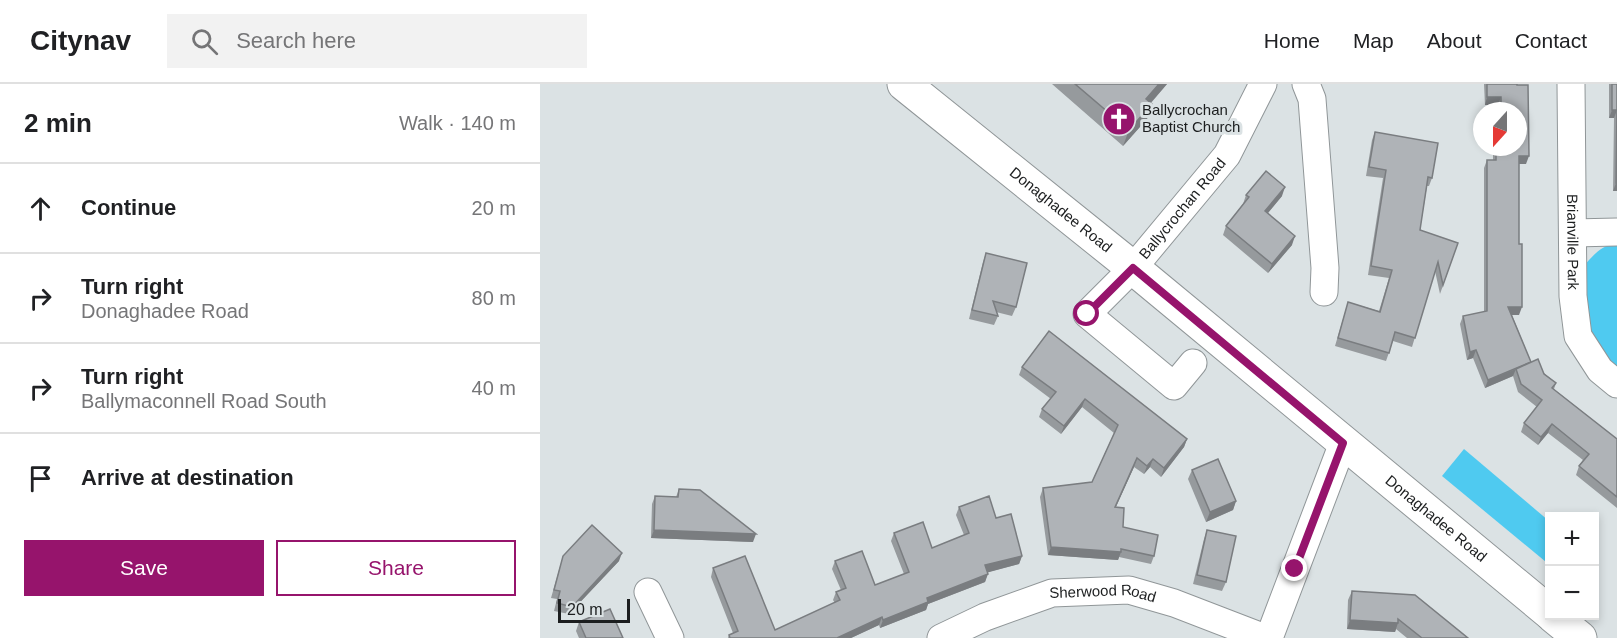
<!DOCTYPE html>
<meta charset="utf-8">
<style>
:root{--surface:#fff;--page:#f2f2f2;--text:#202124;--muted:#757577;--line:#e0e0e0;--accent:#96146c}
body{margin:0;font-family:Arial,sans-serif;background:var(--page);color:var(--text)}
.controls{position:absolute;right:18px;bottom:18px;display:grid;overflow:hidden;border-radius:0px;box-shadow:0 3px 9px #0003}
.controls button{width:54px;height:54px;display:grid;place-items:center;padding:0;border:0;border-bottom:2px solid var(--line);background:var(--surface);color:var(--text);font:30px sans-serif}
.compass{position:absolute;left:933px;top:18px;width:54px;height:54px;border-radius:50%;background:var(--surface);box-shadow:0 3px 9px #0003;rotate:201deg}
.scale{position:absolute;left:18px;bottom:15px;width:72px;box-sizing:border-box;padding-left:6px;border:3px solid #1c1e1f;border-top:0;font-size:16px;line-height:21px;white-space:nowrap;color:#1c1e1f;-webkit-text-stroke:4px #dbe2e4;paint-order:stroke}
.stop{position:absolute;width:18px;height:18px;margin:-14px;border:4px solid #96146c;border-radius:50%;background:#fff}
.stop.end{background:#96146c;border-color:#fff;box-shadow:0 2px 6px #0008}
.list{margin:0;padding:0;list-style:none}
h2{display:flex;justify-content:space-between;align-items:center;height:78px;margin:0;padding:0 24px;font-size:26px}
h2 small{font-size:20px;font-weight:400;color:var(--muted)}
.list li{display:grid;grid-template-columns:39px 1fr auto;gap:18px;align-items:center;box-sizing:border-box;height:90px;padding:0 24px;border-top:2px solid var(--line)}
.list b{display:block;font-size:22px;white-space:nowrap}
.list p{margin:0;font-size:20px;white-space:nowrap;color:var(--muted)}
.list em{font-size:20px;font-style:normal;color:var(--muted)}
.actions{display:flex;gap:12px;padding:18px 24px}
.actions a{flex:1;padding:14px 0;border:2px solid var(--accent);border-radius:0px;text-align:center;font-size:21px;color:var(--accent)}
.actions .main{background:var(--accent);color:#fff}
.icon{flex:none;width:33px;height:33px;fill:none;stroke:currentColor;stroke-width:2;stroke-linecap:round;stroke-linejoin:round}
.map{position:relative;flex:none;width:1077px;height:554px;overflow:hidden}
header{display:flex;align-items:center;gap:36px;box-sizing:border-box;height:84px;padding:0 30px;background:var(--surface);border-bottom:2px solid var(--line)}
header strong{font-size:28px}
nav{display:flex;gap:33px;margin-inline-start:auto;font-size:21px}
.search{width:420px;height:54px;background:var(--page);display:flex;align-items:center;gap:15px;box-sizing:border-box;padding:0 21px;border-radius:0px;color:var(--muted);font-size:22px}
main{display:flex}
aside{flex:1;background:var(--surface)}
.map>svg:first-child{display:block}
.green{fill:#4fcaf0}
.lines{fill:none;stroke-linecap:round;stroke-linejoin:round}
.minor-casing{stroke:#909698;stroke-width:29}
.major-casing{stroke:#909698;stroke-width:35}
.minor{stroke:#fff;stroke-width:27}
.major{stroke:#fff;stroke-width:33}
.wall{fill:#969a9d}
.shaded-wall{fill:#7a7d80}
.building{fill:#afb3b7;stroke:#7a7d80;stroke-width:1.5}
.route{stroke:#96146c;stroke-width:8}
.labels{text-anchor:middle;stroke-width:6;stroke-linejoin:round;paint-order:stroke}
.poi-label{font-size:15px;fill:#1c1e1f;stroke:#dbe2e4;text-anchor:start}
.street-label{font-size:15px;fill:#1c1e1f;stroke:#dbe2e4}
</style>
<header>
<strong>Citynav</strong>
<div class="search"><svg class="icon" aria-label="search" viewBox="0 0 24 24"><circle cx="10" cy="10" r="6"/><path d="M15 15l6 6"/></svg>Search here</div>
<nav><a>Home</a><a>Map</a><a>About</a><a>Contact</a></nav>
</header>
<main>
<aside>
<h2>2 min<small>Walk · 140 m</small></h2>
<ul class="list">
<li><svg class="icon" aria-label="ahead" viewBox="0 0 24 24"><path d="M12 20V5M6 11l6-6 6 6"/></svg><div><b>Continue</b></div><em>20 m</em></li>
<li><svg class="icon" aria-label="right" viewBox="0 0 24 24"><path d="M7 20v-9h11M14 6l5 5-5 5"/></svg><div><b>Turn right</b><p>Donaghadee Road</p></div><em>80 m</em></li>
<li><svg class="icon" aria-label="right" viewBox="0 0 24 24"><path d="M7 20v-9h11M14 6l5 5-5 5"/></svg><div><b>Turn right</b><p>Ballymaconnell Road South</p></div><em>40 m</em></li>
<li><svg class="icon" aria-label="arrive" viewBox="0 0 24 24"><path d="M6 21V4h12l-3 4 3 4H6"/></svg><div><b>Arrive at destination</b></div></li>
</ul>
<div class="actions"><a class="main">Save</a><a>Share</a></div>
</aside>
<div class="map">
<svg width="1077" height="554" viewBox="0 0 1077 554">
<rect width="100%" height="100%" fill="#dbe2e4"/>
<g class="green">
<path d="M 1077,160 L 1077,287 L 1045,246 L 1042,184 C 1053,172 1060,161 1077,160 Z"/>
<path d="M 924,365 L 1009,437 L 1009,474 L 1006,478 L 902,392 Z"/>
</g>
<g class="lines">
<g class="minor-casing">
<g id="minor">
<path d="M 766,0 L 772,15 L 785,184 L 784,208"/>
<path id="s1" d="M 1031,0 L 1033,212 L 1038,252 L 1060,286 L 1077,300"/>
<path d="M 1033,149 L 1077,148"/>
<path id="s2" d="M 653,279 L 634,302 L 547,230 L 593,184 L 687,71 L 723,0"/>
<path d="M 108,508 L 130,554"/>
<path id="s3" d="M 401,554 L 445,533 L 512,509 L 589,506 L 634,519 L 725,554"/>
<path d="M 729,554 L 803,359"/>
</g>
</g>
<g class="major-casing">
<g id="major">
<path id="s4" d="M 364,0 L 593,184 L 1010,529"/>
<path d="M 1013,532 L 1040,554"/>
</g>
</g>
<use href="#minor" class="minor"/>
<use href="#major" class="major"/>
</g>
<g class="wall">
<path d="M 512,0 L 627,0 L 611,19 L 612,20 L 607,35 L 583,62 Z"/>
<path d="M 944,0 L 977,0 L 986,80 L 979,80 L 979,231 L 972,231 L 991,278 L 1016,299 L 1014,305 L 1077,355 L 1077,424 L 1036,391 L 1039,382 L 1043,376 L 1008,349 L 998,361 L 981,348 L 984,339 L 997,323 L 978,308 L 973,292 L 945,304 L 933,274 L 927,276 L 920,240 L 923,232 L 944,228 L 944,84 L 947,76 L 953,76 L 953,70 L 956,63 L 978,63 L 978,27 L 958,27 L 958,21 L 945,21 Z"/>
<path d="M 1069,0 L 1077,0 L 1077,107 L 1073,107 L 1074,34 L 1069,34 Z"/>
<path d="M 835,48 L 892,94 L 889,102 L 887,102 L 880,146 L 918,159 L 900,210 L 895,187 L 872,263 L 853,257 L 846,277 L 795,262 L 808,218 L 839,227 L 849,194 L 828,191 L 843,94 L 826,92 L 832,56 Z"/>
<path d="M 706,111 L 742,112 L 728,129 L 752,161 L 728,189 L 683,151 L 686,142 L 703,120 Z"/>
<path d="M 446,169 L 476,223 L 472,232 L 456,228 L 458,232 L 454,241 L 429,235 L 443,178 Z"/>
<path d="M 482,283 L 647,355 L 644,363 L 621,393 L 610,383 L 604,390 L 594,383 L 576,423 L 583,443 L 614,472 L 611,480 L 579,473 L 578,476 L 508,471 L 500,413 L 503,404 L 552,398 L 574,349 L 542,323 L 521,350 L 499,333 L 502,325 L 511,315 L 479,291 Z"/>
<path d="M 652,386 L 696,417 L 693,426 L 666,438 L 648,395 Z"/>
<path d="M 139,405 L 213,458 L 111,454 L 112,420 L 115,412 L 136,413 Z"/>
<path d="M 419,423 L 456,434 L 482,472 L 479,480 L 448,488 L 445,498 L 388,520 L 386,526 L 340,544 L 339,541 L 311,554 L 188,554 L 189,551 L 193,549 L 171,493 L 173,484 L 235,546 L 295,519 L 293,516 L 296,508 L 301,506 L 292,485 L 295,477 L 335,501 L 364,490 L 351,457 L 354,449 L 392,464 L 424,451 L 416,431 Z"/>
<path d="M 667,446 L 686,498 L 682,507 L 653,500 L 664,455 Z"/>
<path d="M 23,472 L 79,477 L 29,530 L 14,527 L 17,515 L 11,514 Z"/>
<path d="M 812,507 L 928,554 L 867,554 L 856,545 L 855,548 L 807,545 L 808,516 Z"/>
<path d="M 39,538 L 83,554 L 39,554 L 36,547 Z"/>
</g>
<g class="shaded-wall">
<path d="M 619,0 L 627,0 L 601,30 L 606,15 Z"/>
<path d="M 947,13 L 961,13 L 958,21 L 945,21 Z"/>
<path d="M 612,20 L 607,35 L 583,62 L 589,46 Z"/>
<path d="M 1072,26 L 1077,26 L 1074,34 L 1069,34 Z"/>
<path d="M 979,72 L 989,72 L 986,80 L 976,80 Z"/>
<path d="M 1076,99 L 1077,99 L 1077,107 L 1073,107 Z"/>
<path d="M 745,103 L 742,112 L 722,136 L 725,127 Z"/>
<path d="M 755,152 L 752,161 L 728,189 L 732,180 Z"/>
<path d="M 968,223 L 982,223 L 979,231 L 965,231 Z"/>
<path d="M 936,266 L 933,274 L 927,276 L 930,268 Z"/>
<path d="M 976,285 L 973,292 L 945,304 L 948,296 Z"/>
<path d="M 545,315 L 542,323 L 521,350 L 524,342 Z"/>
<path d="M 1012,340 L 1008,349 L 998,361 L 1001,353 Z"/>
<path d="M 647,355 L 644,363 L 621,393 L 624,384 Z"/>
<path d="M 597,374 L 594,383 L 572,431 L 575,423 Z"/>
<path d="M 613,375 L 610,383 L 604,390 L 607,382 Z"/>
<path d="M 696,417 L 693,426 L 666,438 L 670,428 Z"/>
<path d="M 114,446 L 216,450 L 213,458 L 111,454 Z"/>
<path d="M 511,463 L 581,468 L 578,476 L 508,471 Z"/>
<path d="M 82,469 L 79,477 L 29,530 L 32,523 Z"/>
<path d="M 482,472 L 479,480 L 442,490 L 445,481 Z"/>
<path d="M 448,490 L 445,498 L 388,520 L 386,526 L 340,544 L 343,536 L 387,514 Z"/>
<path d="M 342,533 L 339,541 L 311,554 L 297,554 Z"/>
<path d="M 810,536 L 858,539 L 855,548 L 807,545 Z"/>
</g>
<g class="building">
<path d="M 535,0 L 619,0 L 606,15 L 612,20 L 589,46 Z"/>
<path d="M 947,0 L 977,0 L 977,1 L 988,1 L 989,72 L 979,72 L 979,160 L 982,160 L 982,223 L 968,223 L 991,278 L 948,296 L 936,266 L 930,268 L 923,232 L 947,227 L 947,76 L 956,76 L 956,63 L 978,63 L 978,27 L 961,27 L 961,13 L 947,13 Z"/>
<path d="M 1072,0 L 1077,0 L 1077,99 L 1076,99 L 1077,26 L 1072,26 Z"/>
<path d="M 835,48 L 898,59 L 892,94 L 888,93 L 880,146 L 918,159 L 903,201 L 898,178 L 875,254 L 855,248 L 849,269 L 798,254 L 808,218 L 840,228 L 852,186 L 831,182 L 846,86 L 829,83 Z"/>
<path d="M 726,87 L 745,103 L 725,127 L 755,152 L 732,180 L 686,142 L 709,113 L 706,111 Z"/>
<path d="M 446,169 L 487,179 L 476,223 L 453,217 L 458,232 L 432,226 Z"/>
<path d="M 509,247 L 647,355 L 624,384 L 613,375 L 607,382 L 597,374 L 575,423 L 584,424 L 583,443 L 618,451 L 614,472 L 581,465 L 581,468 L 511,463 L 503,404 L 552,398 L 578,341 L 545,315 L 524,342 L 502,325 L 516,308 L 482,283 Z"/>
<path d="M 998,275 L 1004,290 L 1016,299 L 1012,304 L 1077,355 L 1077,413 L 1039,382 L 1049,370 L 1012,340 L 1001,353 L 984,339 L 1002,316 L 981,300 L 976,285 Z"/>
<path d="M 678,375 L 696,417 L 670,428 L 652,386 Z"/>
<path d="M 139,405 L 160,406 L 216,450 L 114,446 L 115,412 L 138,413 Z"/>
<path d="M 449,412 L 456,434 L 471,430 L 482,472 L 445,481 L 448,490 L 387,514 L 388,518 L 343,536 L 342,533 L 297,554 L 190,554 L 189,551 L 198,547 L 173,484 L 205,472 L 235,546 L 300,516 L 296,508 L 306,504 L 295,477 L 322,467 L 335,501 L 369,488 L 354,449 L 383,438 L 392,464 L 429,449 L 419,423 Z"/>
<path d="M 52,441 L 82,469 L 32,523 L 17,519 L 20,507 L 14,506 L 23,472 Z"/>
<path d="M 667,446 L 696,452 L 686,498 L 657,491 Z"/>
<path d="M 812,507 L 875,511 L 928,554 L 882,554 L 858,535 L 858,539 L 810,536 Z"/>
<path d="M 70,525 L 83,554 L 46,554 L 39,538 Z"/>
</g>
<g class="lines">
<path class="route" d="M 547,230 L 593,184 L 803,359 L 755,485"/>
</g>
<defs>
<g id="church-disc" transform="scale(1.725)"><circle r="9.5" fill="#96146c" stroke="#dbe2e4"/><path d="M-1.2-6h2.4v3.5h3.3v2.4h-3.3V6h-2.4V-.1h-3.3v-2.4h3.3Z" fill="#fff"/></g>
</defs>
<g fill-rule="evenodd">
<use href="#church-disc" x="579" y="35"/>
</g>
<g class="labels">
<g class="poi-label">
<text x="602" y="31">Ballycrochan<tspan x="602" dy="17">Baptist Church</tspan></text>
</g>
<g class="street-label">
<text dy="5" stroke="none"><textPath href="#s2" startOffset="285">Ballycrochan Road</textPath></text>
<text dy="5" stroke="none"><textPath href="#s4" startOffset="201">Donaghadee Road</textPath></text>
<text dy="5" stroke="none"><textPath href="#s1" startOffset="158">Brianville Park</textPath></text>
<text dy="5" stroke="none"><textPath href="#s4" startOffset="687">Donaghadee Road</textPath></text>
<text dy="5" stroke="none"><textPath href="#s3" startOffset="171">Sherwood Road</textPath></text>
</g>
</g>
</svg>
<div class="controls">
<button>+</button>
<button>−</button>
</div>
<svg class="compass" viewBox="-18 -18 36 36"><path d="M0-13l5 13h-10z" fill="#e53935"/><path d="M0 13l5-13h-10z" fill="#757577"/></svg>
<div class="scale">20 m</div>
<div class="stop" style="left:547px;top:230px"></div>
<div class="stop end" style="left:755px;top:485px"></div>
</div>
</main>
